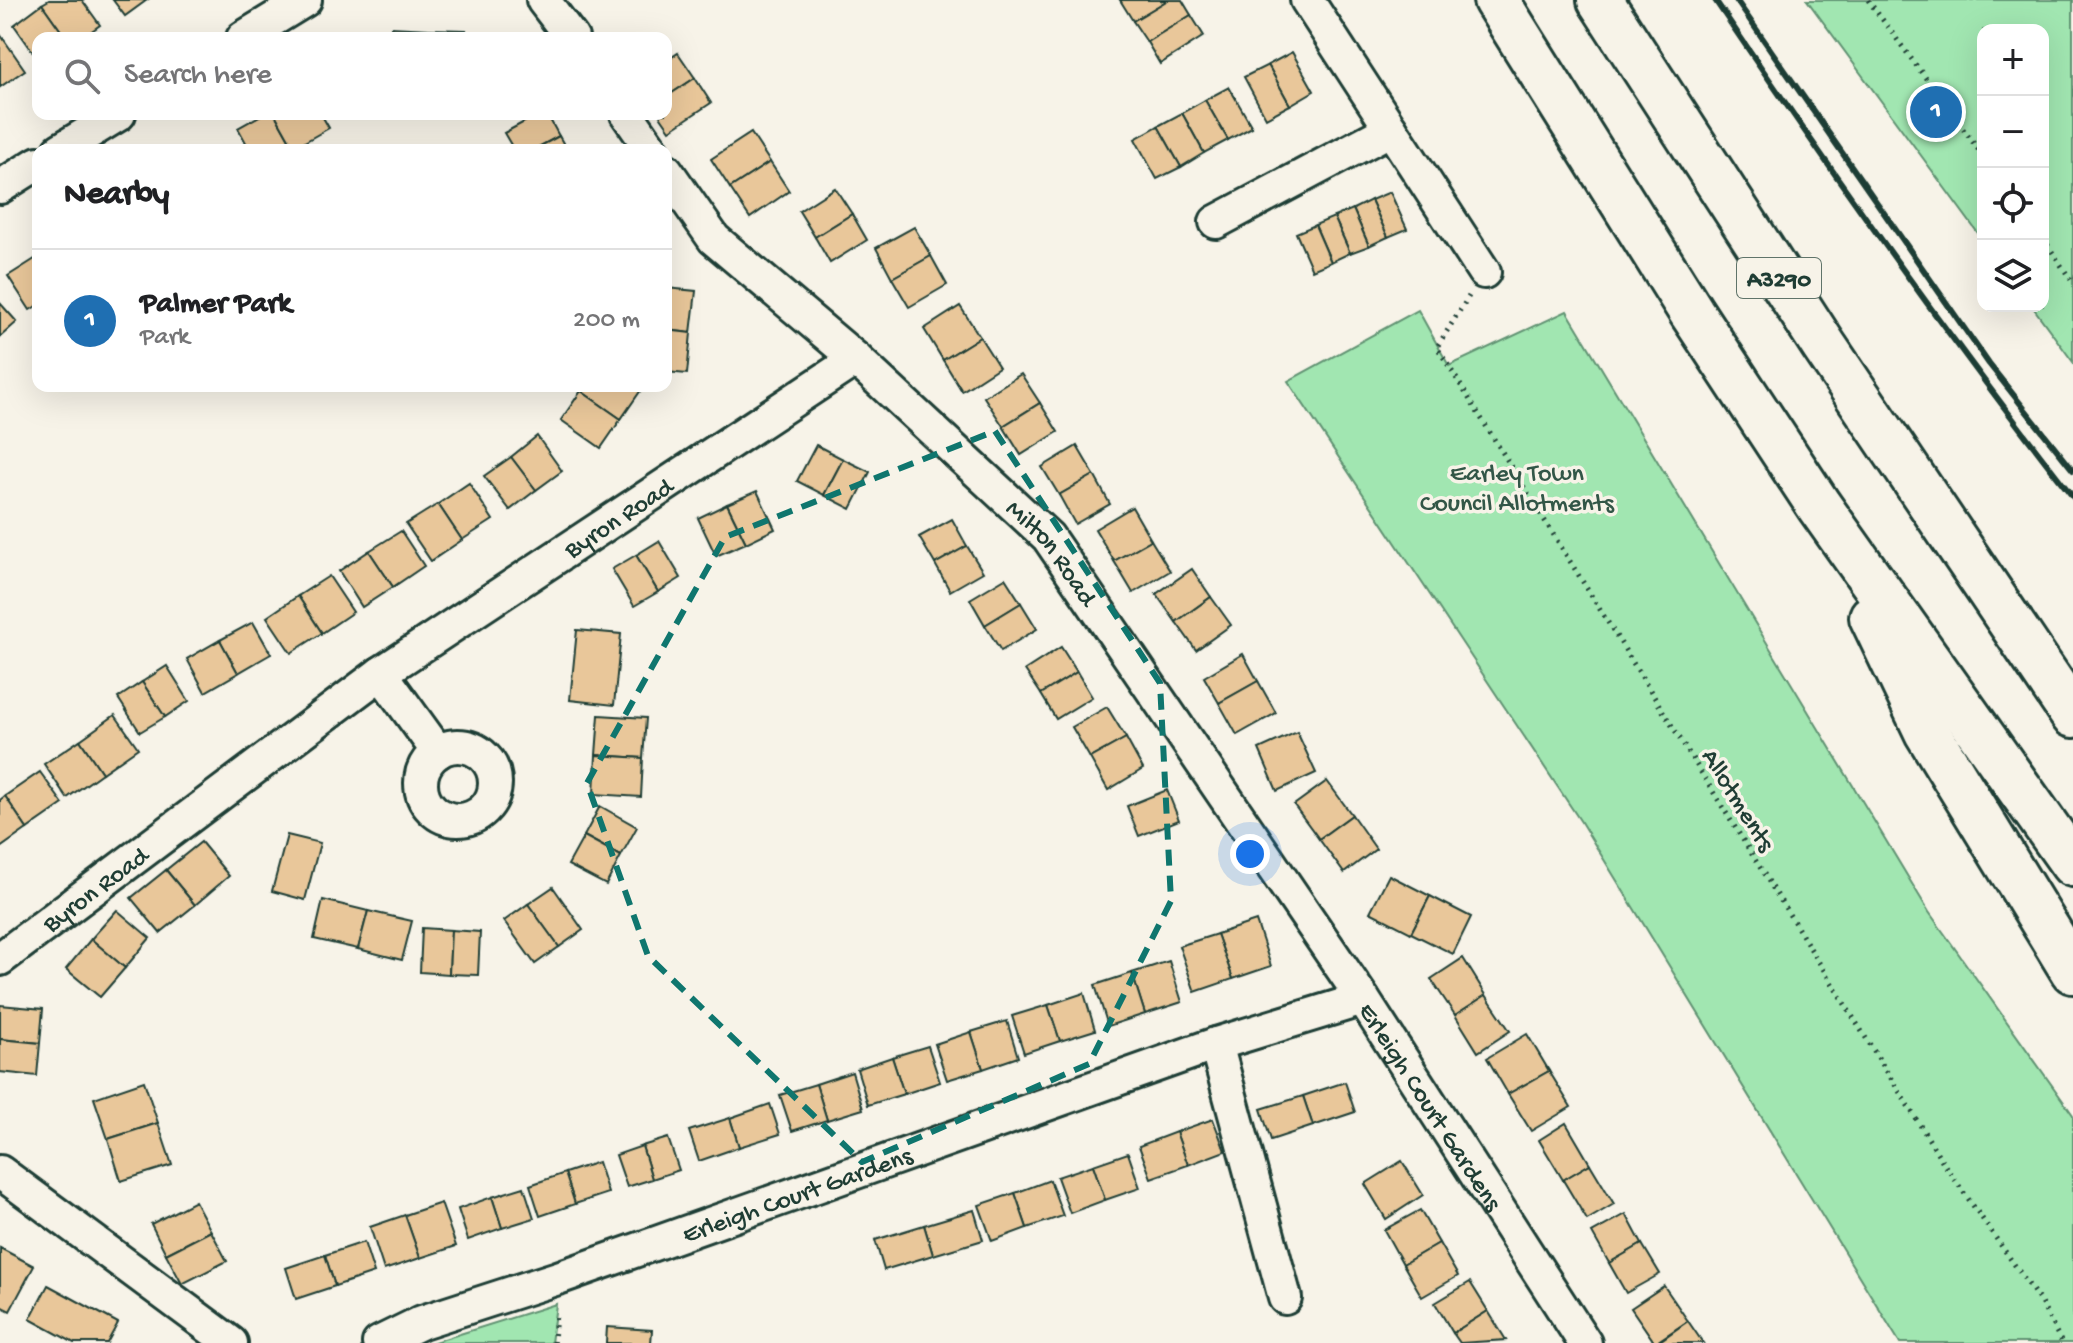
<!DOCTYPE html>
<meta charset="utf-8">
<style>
:root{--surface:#fff;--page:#f2f2f2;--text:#202124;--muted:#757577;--line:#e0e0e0;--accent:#1f6fb2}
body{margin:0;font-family:"Gochi Hand",sans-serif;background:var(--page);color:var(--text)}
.controls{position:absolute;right:24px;top:24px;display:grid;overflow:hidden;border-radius:16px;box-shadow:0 8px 32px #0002}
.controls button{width:72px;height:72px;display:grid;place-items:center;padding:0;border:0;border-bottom:2px solid var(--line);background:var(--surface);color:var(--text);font:40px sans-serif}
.you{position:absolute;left:1250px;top:854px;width:28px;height:28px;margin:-20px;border:6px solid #fff;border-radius:50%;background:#1a73e8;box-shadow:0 0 0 12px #1a73e833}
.badge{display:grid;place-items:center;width:52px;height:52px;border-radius:50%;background:var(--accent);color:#fff;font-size:26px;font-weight:700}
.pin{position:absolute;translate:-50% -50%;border:4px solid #fff;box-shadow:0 2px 8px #0006}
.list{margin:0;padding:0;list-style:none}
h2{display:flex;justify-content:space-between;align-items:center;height:104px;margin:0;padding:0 32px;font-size:34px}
h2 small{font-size:26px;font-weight:400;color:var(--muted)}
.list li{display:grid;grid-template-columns:52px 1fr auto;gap:24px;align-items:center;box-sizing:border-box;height:144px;padding:0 32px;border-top:2px solid var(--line)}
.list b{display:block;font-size:30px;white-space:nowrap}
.list p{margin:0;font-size:26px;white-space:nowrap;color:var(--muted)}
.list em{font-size:26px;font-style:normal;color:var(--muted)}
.icon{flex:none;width:44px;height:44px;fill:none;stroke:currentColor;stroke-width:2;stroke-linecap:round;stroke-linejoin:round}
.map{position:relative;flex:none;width:2073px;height:1343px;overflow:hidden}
.search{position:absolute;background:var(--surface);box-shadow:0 8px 32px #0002;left:32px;top:32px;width:640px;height:88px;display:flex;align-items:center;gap:20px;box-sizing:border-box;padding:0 28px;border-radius:16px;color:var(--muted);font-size:30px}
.panel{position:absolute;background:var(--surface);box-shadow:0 8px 32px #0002;left:32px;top:144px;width:640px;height:248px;border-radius:16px}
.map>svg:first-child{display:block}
.green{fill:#a1e6b1;stroke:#609272;stroke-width:2}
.building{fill:#e9c79a;stroke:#1f3d34;stroke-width:2}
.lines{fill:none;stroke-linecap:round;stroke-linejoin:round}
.street-casing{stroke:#1f3d34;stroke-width:38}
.primary-casing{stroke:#1f3d34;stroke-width:50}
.path{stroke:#1f3d34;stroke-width:5;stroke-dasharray:2 6;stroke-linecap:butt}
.street{stroke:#f7f3e8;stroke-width:32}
.primary{stroke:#f7f3e8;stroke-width:44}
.rail{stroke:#1f3d34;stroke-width:6}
.marked{fill:none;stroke:#0f766e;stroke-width:6;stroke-dasharray:16 10;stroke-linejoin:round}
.labels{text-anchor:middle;stroke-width:7;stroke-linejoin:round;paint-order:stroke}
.shield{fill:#f7f3e8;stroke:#60746a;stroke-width:2}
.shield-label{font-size:24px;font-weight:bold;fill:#1f3d34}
.park-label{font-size:26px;fill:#325647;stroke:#f7f3e8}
.street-label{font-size:26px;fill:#1f3d34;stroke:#f7f3e8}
</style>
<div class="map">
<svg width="2073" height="1343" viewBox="0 0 2073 1343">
<rect width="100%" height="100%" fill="#f7f3e8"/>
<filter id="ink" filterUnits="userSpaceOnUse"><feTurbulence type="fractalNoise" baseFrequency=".0125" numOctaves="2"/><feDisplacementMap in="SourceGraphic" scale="16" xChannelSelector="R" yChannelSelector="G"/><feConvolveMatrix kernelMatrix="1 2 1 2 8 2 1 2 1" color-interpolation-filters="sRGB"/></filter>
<g filter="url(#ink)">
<g class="green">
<path d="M 1807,0 L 2073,0 L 2073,362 L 2032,306 L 2043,306 L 2043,30 L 1983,30 L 1983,240 Z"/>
<path d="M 1418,310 L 1449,366 L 1567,311 L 1929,912 L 2073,1115 L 2073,1343 L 1900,1343 L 1581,822 L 1288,381 Z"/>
<path d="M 556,1304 L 551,1343 L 431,1343 Z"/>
</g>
<g class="building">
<path d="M 49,0 L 82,0 L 100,25 L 82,38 L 66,38 L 42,4 Z"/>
<path d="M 113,0 L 147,0 L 125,16 Z"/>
<path d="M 1120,0 L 1168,0 L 1133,21 Z"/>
<path d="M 1168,0 L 1182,0 L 1191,15 L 1147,42 L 1133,21 Z"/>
<path d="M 42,4 L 66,38 L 38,38 L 38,59 L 14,25 Z"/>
<path d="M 1191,15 L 1204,36 L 1160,64 L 1147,42 Z"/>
<path d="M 391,27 L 428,29 L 428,38 L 390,38 Z"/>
<path d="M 428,29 L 466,30 L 465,38 L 428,38 Z"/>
<path d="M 0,34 L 25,70 L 0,87 Z"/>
<path d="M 1292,52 L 1314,91 L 1290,105 L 1268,65 Z"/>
<path d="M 678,53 L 695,78 L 666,97 L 666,61 Z"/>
<path d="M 1268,65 L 1290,105 L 1266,118 L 1244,77 Z"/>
<path d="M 695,78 L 711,103 L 670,130 L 659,114 L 666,114 L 666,97 Z"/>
<path d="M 1229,87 L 1252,127 L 1228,140 L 1205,100 Z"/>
<path d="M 1205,100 L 1228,140 L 1204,153 L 1182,113 Z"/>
<path d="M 1182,113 L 1204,153 L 1181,167 L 1158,126 Z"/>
<path d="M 263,114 L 275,114 L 294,148 L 250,150 L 238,128 Z"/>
<path d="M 275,114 L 321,114 L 329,128 L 294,148 Z"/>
<path d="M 539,114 L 547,114 L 559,136 L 533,150 L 514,150 L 504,133 Z"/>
<path d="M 1158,126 L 1181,167 L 1157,179 L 1135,139 Z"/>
<path d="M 751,133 L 770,162 L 730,188 L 711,159 Z"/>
<path d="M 559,136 L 567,150 L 533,150 Z"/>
<path d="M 770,162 L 789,191 L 750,218 L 730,188 Z"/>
<path d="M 835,188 L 852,214 L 815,237 L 799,211 Z"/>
<path d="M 1390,192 L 1407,229 L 1388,237 L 1371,200 Z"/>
<path d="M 1371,200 L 1388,237 L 1369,246 L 1353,209 Z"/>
<path d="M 1353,209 L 1369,246 L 1350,253 L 1334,217 Z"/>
<path d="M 852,214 L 867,240 L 830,263 L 815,237 Z"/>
<path d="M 1334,217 L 1350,253 L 1331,262 L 1315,225 Z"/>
<path d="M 1315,225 L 1331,262 L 1312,270 L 1296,233 Z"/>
<path d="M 914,227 L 931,256 L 892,278 L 876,248 Z"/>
<path d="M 931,256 L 947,285 L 909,307 L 892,278 Z"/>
<path d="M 38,257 L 38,305 L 30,310 L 8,276 Z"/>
<path d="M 666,288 L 696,291 L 691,333 L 666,330 Z"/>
<path d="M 0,303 L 17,322 L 0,337 Z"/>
<path d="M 960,306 L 980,337 L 943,360 L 924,329 Z"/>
<path d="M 666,330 L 691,333 L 687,374 L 666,372 Z"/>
<path d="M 980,337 L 999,367 L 962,391 L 943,360 Z"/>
<path d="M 1021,374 L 1040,403 L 1003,426 L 984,397 Z"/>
<path d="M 585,386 L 635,386 L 641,390 L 621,419 L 581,391 Z"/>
<path d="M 581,391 L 621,419 L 601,448 L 561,420 Z"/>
<path d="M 1040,403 L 1058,432 L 1021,455 L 1003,426 Z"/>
<path d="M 537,436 L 562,471 L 536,490 L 511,457 Z"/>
<path d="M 816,445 L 843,459 L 824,495 L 797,481 Z"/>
<path d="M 1077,446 L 1094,475 L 1059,495 L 1042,467 Z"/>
<path d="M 511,457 L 536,490 L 510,510 L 484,476 Z"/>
<path d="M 843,459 L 870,472 L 851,509 L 824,495 Z"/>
<path d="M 1094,475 L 1110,504 L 1075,524 L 1059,495 Z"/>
<path d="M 469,483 L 493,520 L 462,540 L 438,504 Z"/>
<path d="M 757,491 L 775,529 L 746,543 L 727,504 Z"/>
<path d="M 438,504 L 462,540 L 431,561 L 406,524 Z"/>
<path d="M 727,504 L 746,543 L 716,556 L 698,518 Z"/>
<path d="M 1132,507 L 1151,540 L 1114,561 L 1095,529 Z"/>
<path d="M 952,519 L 967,546 L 935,564 L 919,537 Z"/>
<path d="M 401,531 L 424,566 L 393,587 L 369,551 Z"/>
<path d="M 1151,540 L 1170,571 L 1133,593 L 1114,561 Z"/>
<path d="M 659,541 L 681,578 L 658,592 L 636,555 Z"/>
<path d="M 967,546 L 983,572 L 950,591 L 935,564 Z"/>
<path d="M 369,551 L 393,587 L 362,607 L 339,571 Z"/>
<path d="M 636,555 L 658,592 L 634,606 L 612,569 Z"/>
<path d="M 1192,569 L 1211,597 L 1176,622 L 1156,594 Z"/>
<path d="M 329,576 L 353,612 L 322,633 L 298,596 Z"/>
<path d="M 1005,578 L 1021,603 L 985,625 L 970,599 Z"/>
<path d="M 298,596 L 322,633 L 291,653 L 267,617 Z"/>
<path d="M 1211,597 L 1231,625 L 1196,650 L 1176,622 Z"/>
<path d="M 1021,603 L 1037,629 L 1001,651 L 985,625 Z"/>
<path d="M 253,622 L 271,654 L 238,673 L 220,640 Z"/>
<path d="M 577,630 L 621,634 L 614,705 L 570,700 Z"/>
<path d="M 220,640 L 238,673 L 205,692 L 187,659 Z"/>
<path d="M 1061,647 L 1077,672 L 1041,694 L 1025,670 Z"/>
<path d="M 1243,654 L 1258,681 L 1219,703 L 1204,677 Z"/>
<path d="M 167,666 L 189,701 L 165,717 L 142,682 Z"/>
<path d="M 1077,672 L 1092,697 L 1056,719 L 1041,694 Z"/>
<path d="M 1258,681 L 1276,713 L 1237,735 L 1219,703 Z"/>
<path d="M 142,682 L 165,717 L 140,732 L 118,698 Z"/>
<path d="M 1107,707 L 1126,738 L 1090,758 L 1072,727 Z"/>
<path d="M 115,715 L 138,748 L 102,773 L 80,740 Z"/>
<path d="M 599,715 L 646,718 L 643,758 L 596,755 Z"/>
<path d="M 1297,732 L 1316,773 L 1277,791 L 1259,749 Z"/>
<path d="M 1126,738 L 1143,769 L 1108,790 L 1090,758 Z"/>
<path d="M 80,740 L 102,773 L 67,798 L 44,764 Z"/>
<path d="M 596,755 L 643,758 L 641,797 L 594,794 Z"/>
<path d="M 40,772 L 63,804 L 27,829 L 5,796 Z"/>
<path d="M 1327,781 L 1352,815 L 1319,839 L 1294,805 Z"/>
<path d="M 1167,790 L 1179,820 L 1139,836 L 1127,806 Z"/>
<path d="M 5,796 L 27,829 L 0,848 L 0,800 Z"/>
<path d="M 600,806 L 637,827 L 621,856 L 584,836 Z"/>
<path d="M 1352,815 L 1376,849 L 1344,873 L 1319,839 Z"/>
<path d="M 287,835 L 320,843 L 305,900 L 272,891 Z"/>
<path d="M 584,836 L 621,856 L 606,885 L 568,865 Z"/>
<path d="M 201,842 L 229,876 L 195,905 L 166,870 Z"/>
<path d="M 166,870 L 195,905 L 160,933 L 131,898 Z"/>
<path d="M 1389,875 L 1430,896 L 1411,933 L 1370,912 Z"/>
<path d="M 553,887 L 583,930 L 559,947 L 528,904 Z"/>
<path d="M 1430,896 L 1471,917 L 1453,954 L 1411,933 Z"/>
<path d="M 323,900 L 368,911 L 358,949 L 314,939 Z"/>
<path d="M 528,904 L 559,947 L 535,964 L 504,921 Z"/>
<path d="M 117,910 L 150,938 L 125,968 L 91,939 Z"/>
<path d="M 368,911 L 412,921 L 402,960 L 358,949 Z"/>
<path d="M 1256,921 L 1271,966 L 1233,979 L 1217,934 Z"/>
<path d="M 422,928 L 451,930 L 449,974 L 420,972 Z"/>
<path d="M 451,930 L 480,932 L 478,975 L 449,974 Z"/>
<path d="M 1217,934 L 1233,979 L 1195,992 L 1179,946 Z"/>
<path d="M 91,939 L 125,968 L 100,997 L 66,969 Z"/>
<path d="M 1463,958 L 1486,995 L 1455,1015 L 1431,979 Z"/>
<path d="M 1169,961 L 1182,1002 L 1145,1014 L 1132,973 Z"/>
<path d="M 1132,973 L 1145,1014 L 1108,1026 L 1095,985 Z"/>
<path d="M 1084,993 L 1095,1030 L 1060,1041 L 1048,1005 Z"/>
<path d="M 1486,995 L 1510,1031 L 1478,1052 L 1455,1015 Z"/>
<path d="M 0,1005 L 43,1009 L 40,1043 L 0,1039 Z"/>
<path d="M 1048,1005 L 1060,1041 L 1024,1053 L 1012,1016 Z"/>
<path d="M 1007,1021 L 1018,1057 L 983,1069 L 971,1032 Z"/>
<path d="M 971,1032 L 983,1069 L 947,1080 L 935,1044 Z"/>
<path d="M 1527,1034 L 1549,1071 L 1508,1094 L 1487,1058 Z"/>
<path d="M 0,1039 L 40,1043 L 37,1076 L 0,1072 Z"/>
<path d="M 928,1046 L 940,1082 L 904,1094 L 892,1057 Z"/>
<path d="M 892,1057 L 904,1094 L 868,1105 L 857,1069 Z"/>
<path d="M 1549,1071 L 1571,1107 L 1531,1131 L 1508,1094 Z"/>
<path d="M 852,1072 L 863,1109 L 827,1120 L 816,1084 Z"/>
<path d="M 144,1081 L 158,1123 L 108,1139 L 94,1098 Z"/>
<path d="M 1345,1082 L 1355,1112 L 1313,1126 L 1303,1096 Z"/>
<path d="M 816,1084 L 827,1120 L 792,1131 L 780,1095 Z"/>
<path d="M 1303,1096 L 1313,1126 L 1271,1140 L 1261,1109 Z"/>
<path d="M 770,1104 L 780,1134 L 739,1147 L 730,1118 Z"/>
<path d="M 730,1118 L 739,1147 L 699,1161 L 689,1131 Z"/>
<path d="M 1213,1119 L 1225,1151 L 1188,1165 L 1176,1132 Z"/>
<path d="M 158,1123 L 172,1165 L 121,1181 L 108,1139 Z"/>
<path d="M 1566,1123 L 1590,1164 L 1563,1180 L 1539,1140 Z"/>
<path d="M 1176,1132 L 1188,1165 L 1151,1178 L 1139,1146 Z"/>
<path d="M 668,1138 L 679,1170 L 652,1179 L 642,1146 Z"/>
<path d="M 642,1146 L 652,1179 L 627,1187 L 616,1155 Z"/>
<path d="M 1128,1153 L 1140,1188 L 1105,1200 L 1093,1165 Z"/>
<path d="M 1402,1161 L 1423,1195 L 1386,1219 L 1365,1184 Z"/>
<path d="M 598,1162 L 608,1193 L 575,1204 L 565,1173 Z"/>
<path d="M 1590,1164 L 1614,1204 L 1587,1220 L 1563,1180 Z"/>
<path d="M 1093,1165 L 1105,1200 L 1070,1213 L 1057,1177 Z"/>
<path d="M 565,1173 L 575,1204 L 540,1216 L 530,1185 Z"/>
<path d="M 1050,1180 L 1063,1216 L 1027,1228 L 1015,1193 Z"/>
<path d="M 524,1187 L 534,1218 L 502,1228 L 492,1197 Z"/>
<path d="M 1015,1193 L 1027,1228 L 992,1241 L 979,1205 Z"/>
<path d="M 492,1197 L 502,1228 L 468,1240 L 458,1209 Z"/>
<path d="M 195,1201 L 211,1231 L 166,1254 L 151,1224 Z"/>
<path d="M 441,1203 L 456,1246 L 420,1258 L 405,1215 Z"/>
<path d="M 974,1210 L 983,1240 L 933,1255 L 924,1225 Z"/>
<path d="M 1420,1210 L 1439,1243 L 1403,1264 L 1384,1230 Z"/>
<path d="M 1626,1214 L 1642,1244 L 1609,1263 L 1592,1233 Z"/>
<path d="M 405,1215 L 420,1258 L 384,1270 L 370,1227 Z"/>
<path d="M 924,1225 L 933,1255 L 884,1270 L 875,1240 Z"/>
<path d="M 211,1231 L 227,1261 L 182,1284 L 166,1254 Z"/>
<path d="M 364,1242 L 374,1273 L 335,1286 L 325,1255 Z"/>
<path d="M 1439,1243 L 1458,1276 L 1422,1297 L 1403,1264 Z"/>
<path d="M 1642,1244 L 1660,1274 L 1626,1293 L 1609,1263 Z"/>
<path d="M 0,1248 L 34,1266 L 10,1311 L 0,1306 Z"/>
<path d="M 325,1255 L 335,1286 L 296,1299 L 286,1268 Z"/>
<path d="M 1470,1282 L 1488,1311 L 1453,1333 L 1435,1303 Z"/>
<path d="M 48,1285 L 118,1323 L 107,1343 L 74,1343 L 30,1319 Z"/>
<path d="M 1664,1286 L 1688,1321 L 1655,1343 L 1631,1308 Z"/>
<path d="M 1488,1311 L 1506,1340 L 1460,1343 L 1453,1333 Z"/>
<path d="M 1688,1321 L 1703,1343 L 1657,1343 Z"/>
<path d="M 607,1327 L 652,1330 L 651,1343 L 606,1343 Z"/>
</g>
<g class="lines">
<g class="street-casing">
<g id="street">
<path d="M 543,0 L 572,38"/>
<path d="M 1307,0 L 1484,272"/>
<path d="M 243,38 L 305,0"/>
<path d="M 627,114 L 652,150"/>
<path d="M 60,150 L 119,114"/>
<path id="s1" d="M 666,170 L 714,239 L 856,359 L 1048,537 L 1363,999 L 1585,1343"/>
<path d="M 0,187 L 38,163"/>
<path d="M 1216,222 L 1391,129"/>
<path d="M 381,673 L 438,752"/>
<circle cx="458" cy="783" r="37"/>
<path id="s2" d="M 0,959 L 381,673 L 856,359"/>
<path d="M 1216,1044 L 1285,1298"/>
<path d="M 0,1172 L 231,1343"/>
<path id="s3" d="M 379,1343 L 422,1322 L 558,1278 L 1216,1044 L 1363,999"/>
</g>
</g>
<g class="primary-casing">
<g id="primary">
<path d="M 1496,0 L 1692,313 L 1819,506 L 2073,864"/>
<path d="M 1600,0 L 1824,346 L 2073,715"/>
<path d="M 1872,617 L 1927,732 L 2073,971"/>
</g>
</g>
<g class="path">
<path d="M 1868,0 L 1983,156"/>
<path d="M 2043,238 L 2073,283"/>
<path d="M 1469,296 L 1437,347 L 1946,1167 L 2040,1301 L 2062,1343"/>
<path d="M 554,1343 L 556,1312"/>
</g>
<use href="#street" class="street"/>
<use href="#primary" class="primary"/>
<g class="rail">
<path d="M 1715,0 C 1830,170 1947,336 2073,497"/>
<path d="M 1736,0 L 1989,364 L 2073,470"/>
</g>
</g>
</g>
<path class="marked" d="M 995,431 L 1160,683 L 1171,901 L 1089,1064 L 862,1162 L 648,956 L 587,783 L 725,537 Z"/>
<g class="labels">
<rect class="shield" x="1737" y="258" width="84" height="40" rx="6"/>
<g class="shield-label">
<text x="1779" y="286">A3290</text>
</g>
<g class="park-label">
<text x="1517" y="480">Earley Town<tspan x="1517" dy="30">Council Allotments</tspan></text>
</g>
<g class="street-label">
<text dy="9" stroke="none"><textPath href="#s2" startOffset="760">Byron Road</textPath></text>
<text dy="9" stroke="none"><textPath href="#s1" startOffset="546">Milton Road</textPath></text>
<text transform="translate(1740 799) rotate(58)" y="9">Allotments</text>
<text dy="9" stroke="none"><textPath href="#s2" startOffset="118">Byron Road</textPath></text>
<text dy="9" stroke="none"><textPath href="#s1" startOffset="1218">Erleigh Court Gardens</textPath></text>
<text dy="9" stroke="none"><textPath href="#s3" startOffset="444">Erleigh Court Gardens</textPath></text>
</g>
</g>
</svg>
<div class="controls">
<button>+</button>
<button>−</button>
<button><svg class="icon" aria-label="locate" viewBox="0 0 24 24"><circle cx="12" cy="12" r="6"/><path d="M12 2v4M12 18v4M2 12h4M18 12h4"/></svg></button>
<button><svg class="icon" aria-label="layers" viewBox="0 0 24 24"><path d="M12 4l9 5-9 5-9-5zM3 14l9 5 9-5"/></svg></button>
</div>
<div class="you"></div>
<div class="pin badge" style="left:1936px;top:112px">1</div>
<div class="search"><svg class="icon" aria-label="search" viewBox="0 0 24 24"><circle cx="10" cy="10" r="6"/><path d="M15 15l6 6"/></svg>Search here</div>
<section class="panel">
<h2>Nearby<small></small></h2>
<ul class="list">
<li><span class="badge">1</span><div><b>Palmer Park</b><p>Park</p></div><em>200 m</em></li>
</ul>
</section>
</div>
